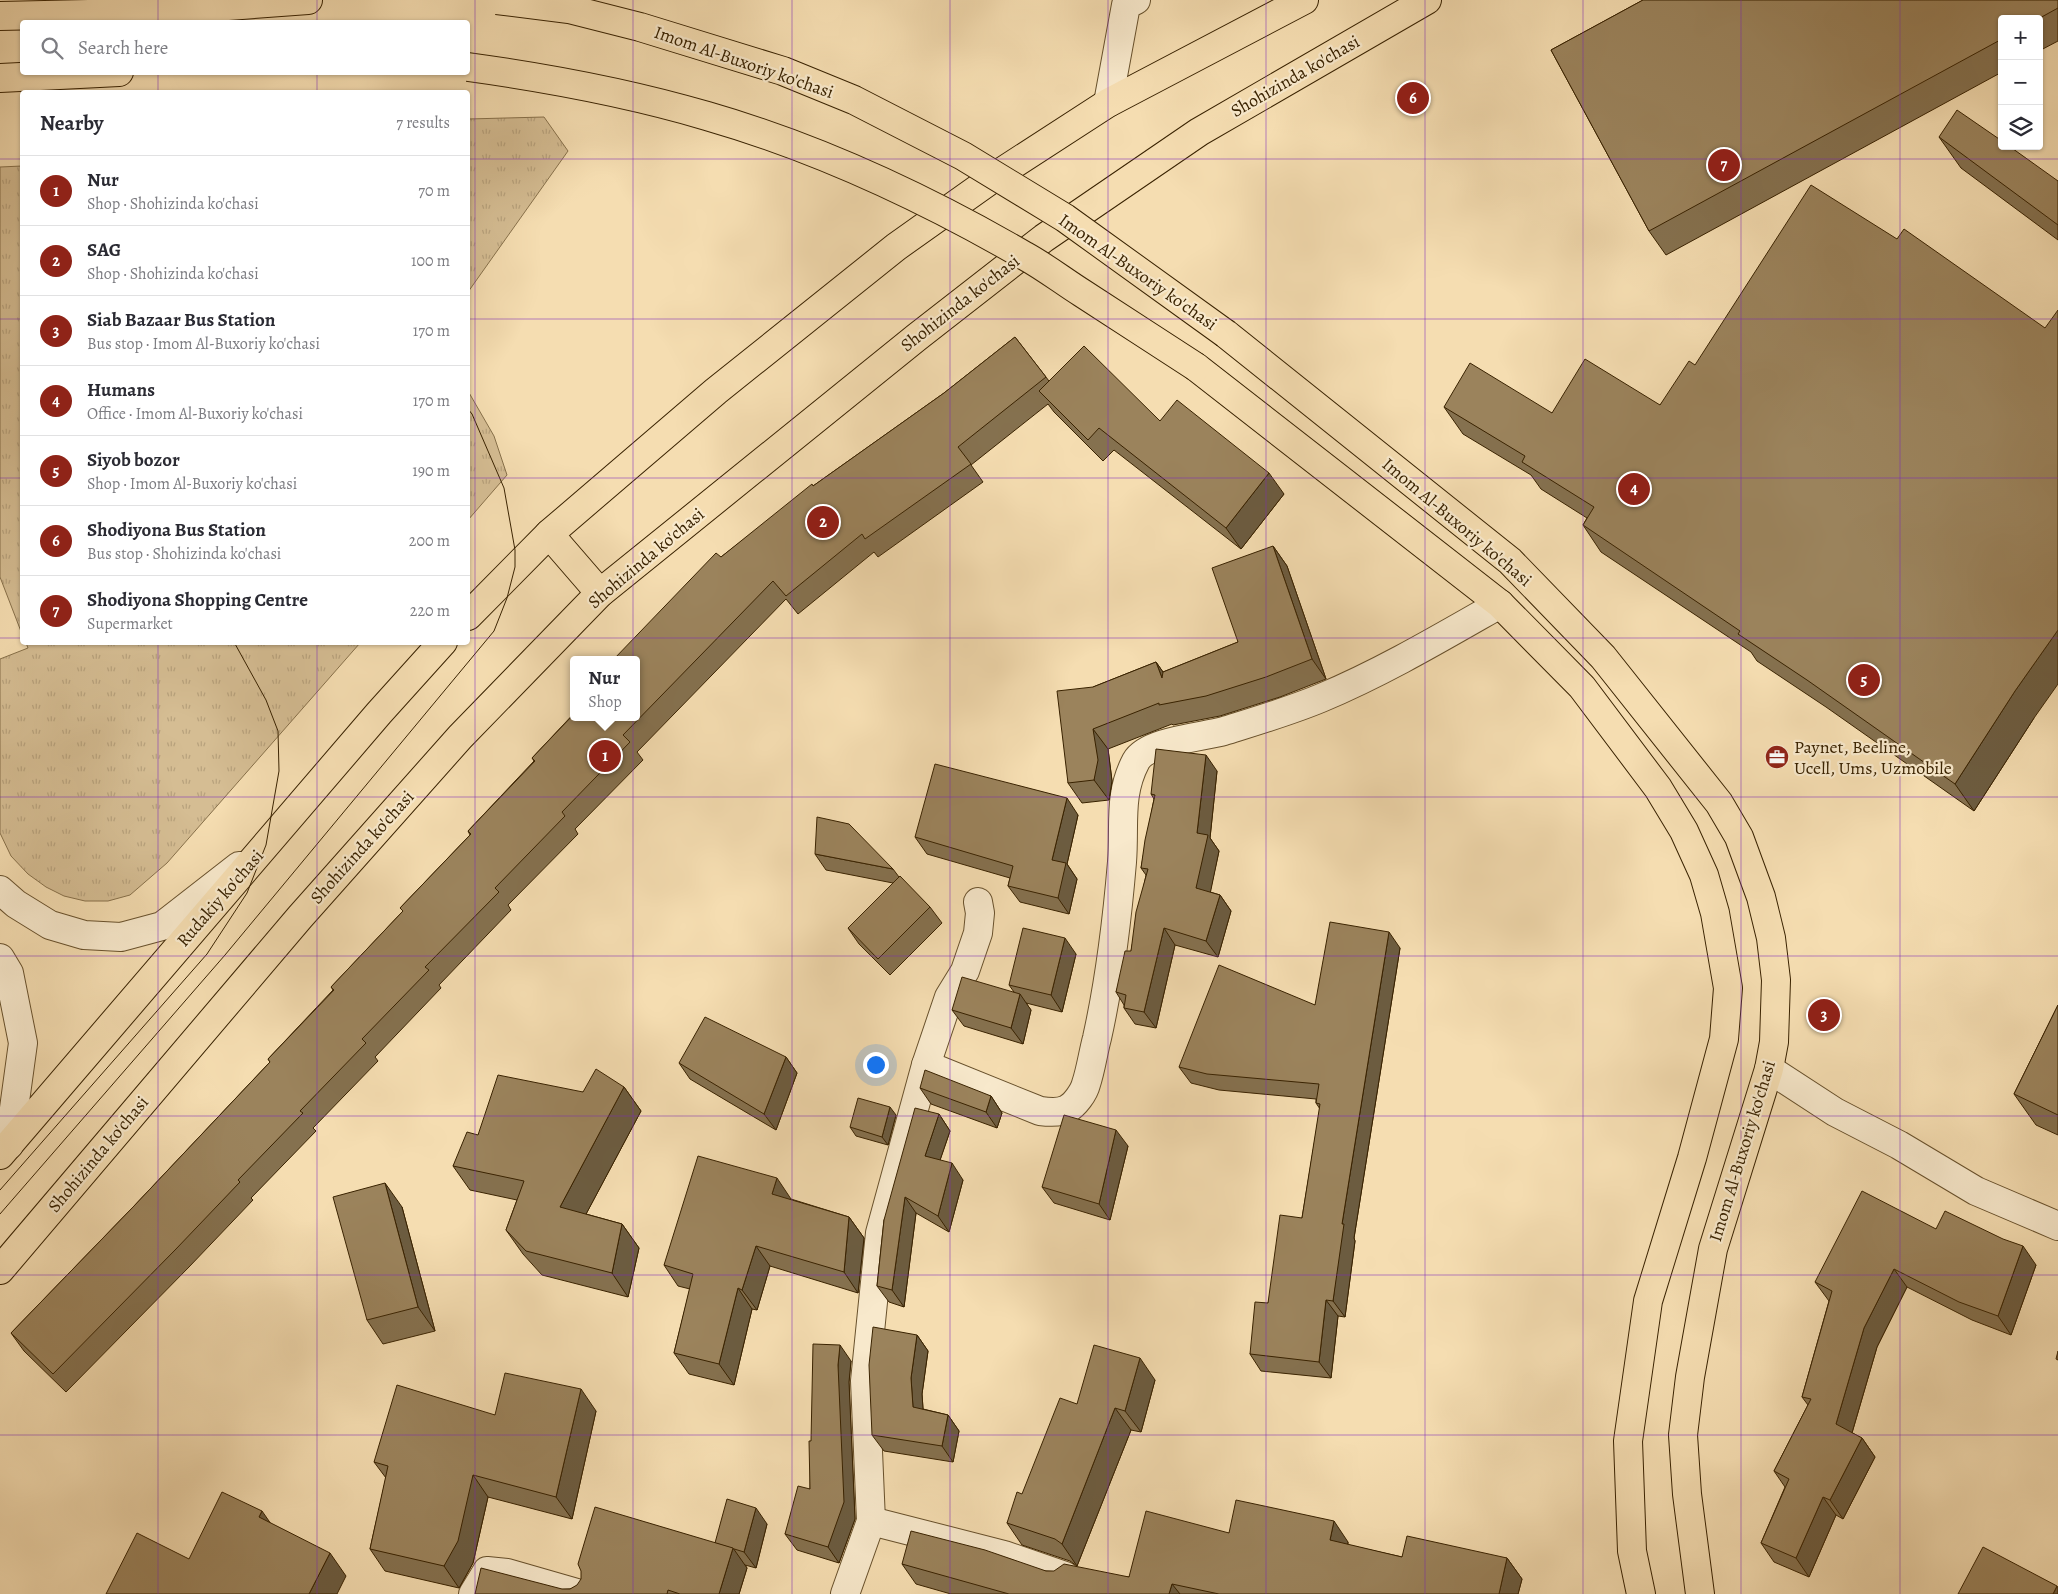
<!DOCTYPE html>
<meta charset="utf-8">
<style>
:root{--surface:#fff;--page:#f2f2f3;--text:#2b2b33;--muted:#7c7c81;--line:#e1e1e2;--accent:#8f2418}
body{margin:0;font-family:Alegreya,serif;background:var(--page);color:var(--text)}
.controls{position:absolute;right:15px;top:15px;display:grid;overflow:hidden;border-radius:5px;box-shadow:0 1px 4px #0004}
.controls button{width:45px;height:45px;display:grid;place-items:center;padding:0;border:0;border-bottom:1px solid var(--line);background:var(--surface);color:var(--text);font:25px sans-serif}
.you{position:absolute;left:875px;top:1064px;width:18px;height:18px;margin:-12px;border:4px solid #fff;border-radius:50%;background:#1a73e8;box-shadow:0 0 0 8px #1a73e833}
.badge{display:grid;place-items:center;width:32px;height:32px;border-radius:50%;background:var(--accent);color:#fff;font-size:16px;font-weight:700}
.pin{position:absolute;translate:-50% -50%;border:2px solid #fff;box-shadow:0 1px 5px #0006}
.popup{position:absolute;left:570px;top:656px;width:70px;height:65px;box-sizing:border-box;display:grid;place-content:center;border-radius:5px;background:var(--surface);filter:drop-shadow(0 1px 4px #0005);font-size:16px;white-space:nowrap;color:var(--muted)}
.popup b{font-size:19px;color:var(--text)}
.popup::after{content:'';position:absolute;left:50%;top:100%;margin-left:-10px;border:10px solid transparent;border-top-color:var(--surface)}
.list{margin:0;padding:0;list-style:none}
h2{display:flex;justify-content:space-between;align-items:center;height:65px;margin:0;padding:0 20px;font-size:21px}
h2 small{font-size:16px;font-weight:400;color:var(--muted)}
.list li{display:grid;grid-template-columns:32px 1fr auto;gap:15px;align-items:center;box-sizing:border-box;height:70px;padding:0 20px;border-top:1px solid var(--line)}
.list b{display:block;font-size:19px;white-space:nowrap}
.list p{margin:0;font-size:16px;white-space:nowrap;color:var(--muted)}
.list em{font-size:16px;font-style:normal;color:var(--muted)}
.icon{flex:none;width:28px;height:28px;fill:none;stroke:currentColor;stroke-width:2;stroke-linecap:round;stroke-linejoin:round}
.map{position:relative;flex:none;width:2058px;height:1594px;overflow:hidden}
.search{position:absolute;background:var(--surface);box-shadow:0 1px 4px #0004;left:20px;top:20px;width:450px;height:55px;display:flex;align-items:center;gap:12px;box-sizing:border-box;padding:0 18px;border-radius:5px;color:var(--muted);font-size:19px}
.panel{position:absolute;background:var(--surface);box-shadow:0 1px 4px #0004;left:20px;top:90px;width:450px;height:555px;border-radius:5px}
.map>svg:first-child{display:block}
.park{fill:url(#park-tufts);stroke:#87704a}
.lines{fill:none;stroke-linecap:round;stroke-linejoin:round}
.minor-casing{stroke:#68512c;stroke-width:30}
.major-casing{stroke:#392200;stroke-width:30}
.minor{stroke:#f8e9cc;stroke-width:28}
.major{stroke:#f5ddb1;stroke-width:28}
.tram{stroke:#392200;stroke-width:1}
.major-bridge-casing{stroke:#392200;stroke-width:30;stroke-linecap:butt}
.major-bridge{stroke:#f5ddb1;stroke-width:28}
.wall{fill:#85714f;stroke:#392200}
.shaded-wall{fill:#6c5c40;stroke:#392200}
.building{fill:#9b835c;stroke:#392200}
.grid{fill:none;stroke:#7b2cbf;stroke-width:1;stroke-opacity:0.55}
.labels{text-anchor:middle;stroke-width:4.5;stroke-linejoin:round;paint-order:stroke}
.street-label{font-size:18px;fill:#392200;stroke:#f8e9cc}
.poi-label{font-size:18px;fill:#392200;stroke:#f8e9cc;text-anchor:start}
</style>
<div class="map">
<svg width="2058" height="1594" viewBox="0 0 2058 1594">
<defs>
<pattern id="park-tufts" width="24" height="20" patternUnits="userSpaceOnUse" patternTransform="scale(1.25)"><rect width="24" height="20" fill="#d5bd93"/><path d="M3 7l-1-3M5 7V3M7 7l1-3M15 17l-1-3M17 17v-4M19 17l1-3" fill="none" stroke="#b8a27d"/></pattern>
</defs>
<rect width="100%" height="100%" fill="#f5ddb1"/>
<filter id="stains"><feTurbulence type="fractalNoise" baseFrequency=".004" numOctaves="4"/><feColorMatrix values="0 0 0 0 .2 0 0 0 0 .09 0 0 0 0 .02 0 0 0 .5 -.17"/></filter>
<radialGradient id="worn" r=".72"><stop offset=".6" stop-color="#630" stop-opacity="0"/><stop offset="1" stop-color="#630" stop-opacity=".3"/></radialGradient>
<g class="park">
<path d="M 544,117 L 568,151 L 468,292 L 468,119 Z"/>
<path d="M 22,166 L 22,634 L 0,577 L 0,167 Z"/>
<path d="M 468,391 L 494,436 L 507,475 L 468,520 Z"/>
<path d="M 26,643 L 360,643 L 167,863 L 130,895 L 108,901 L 85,901 L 64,896 L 46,887 L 28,874 L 11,856 L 0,833 L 0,659 L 28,648 Z"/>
</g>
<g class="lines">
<g class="minor-casing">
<g id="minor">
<path d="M 1108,103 L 1126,5 L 1136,0"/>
<path d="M 0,890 L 16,904 L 50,925 L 84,935 L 121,937 L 162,926 L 239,866"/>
<path d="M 0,958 L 9,973 L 23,1043 L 9,1145"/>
<path d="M 926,1065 L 949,997 L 965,971 L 978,933 L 980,913 L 978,902"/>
<path d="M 1769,1069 L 1835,1112 L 1899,1145 L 1976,1191 L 2058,1226"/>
<path d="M 871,1521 L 1004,1555 L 1065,1576"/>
<path d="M 473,1594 L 487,1571 L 507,1573 L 580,1594"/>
<path d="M 845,1594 L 871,1521 L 865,1381 L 880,1233 L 926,1065 L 1040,1111 C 1048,1112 1060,1113 1067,1109 C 1075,1105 1084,1092 1086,1084 C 1091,1069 1093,1053 1097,1038 C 1110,980 1117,921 1122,862 C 1125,825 1118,795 1136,761 C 1147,741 1202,737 1224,731 C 1256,721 1290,711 1321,698 C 1383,672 1442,637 1500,604"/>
</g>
</g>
<g class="major-casing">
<g id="major">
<path d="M 0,16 L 133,13 L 308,0"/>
<path d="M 0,78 L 119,72"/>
<path d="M 1226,334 L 1510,561 L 1603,657 L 1719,803 L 1739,837 L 1761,897 L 1771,938 L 1776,980 L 1774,1042 L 1769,1069 L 1713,1249 L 1690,1377 L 1683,1435 L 1687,1494 L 1700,1594"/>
<path d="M 1196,367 L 1500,604 L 1582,687 L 1658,788 L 1684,831 L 1704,875 L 1715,913 L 1728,988 L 1724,1039 L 1692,1158 L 1648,1301 L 1628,1441 L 1632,1551 L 1641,1594"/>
<path d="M 549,534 L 600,593"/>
<path d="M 468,616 L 549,534 L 716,391 L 896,247 L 1003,171 L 1108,103 L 1304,0"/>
<path d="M 0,1155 L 379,713 L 443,642"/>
<path d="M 0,1270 L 300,917 L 460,737 L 600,593 L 917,337 L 1044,238 L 1199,132 L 1427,0"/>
</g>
</g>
<use href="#minor" class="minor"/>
<use href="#major" class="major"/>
<g class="tram">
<path d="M 0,1190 L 207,954 L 247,893 L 266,845 L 279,771 L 278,731 L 266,700 L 234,642"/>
<path d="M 0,1214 L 225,955 L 494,631 L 507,598 L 515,567 L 515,550 L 504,488 L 472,414 L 468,409"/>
</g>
<g class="major-bridge-casing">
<g id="major-bridge">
<path d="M 497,0 L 569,9 L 640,27 L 783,71 L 854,100 L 963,156 L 1065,218 L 1226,334"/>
<path d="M 468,67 C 548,78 629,93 707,116 C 818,148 925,198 1025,256 C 1045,267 1063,281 1082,293 C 1120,318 1158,342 1196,367"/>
</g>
</g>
<use href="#major-bridge" class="major-bridge"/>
</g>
<g class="wall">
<path d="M 1643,0 L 2058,0 L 2058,41 L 2039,51 L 2039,19 L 2002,19 L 2002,72 L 1666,255 L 1649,231 L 1551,50 Z"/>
<path d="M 1939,137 L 2058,181 L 2058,240 L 1961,168 Z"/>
<path d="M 1015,337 L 1049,381 L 1160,421 L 1284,494 L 1241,549 L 1114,450 L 1103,461 L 1054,412 L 1048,404 L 971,465 L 983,482 L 878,557 L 874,552 L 798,614 L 786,599 L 637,752 L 643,760 L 575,829 L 578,834 L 508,905 L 511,910 L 439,985 L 441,988 L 375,1057 L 378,1061 L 313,1128 L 316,1131 L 251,1198 L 253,1200 L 189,1267 L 66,1392 L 24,1351 L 11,1333 L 134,1206 L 270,1062 L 268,1059 L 333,990 L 331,987 L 403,911 L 400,908 L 470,835 L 468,831 L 534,761 L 532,758 L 721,557 L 813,486 L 944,393 Z"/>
<path d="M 1695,365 L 2034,718 L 1974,811 L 1826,707 L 1757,661 L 1751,652 L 1601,552 L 1583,525 L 1587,518 L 1541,489 L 1531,475 L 1463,434 L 1444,407 L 1552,413 L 1660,405 Z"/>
<path d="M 1273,546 L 1287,566 L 1326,679 L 1280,697 L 1220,716 L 1173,725 L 1172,724 L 1108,749 L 1112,781 L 1109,800 L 1082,803 L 1068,783 L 1093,687 L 1156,662 L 1163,672 L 1238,642 Z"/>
<path d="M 1217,771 L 1210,838 L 1219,851 L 1210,892 L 1220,895 L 1231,911 L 1218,957 L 1175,945 L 1156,1028 L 1135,1024 L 1124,1008 L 1124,1005 L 1116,992 L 1131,951 L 1146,875 L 1141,868 L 1154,799 L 1151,794 Z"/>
<path d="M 1078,815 L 1067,864 L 1077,879 L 1069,914 L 1020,902 L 1008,886 L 1010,878 L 927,854 L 915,837 Z"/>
<path d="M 815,854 L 893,869 L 899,877 L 930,907 L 942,923 L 890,975 L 859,944 L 848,928 L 893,883 L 826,870 Z"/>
<path d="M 1400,948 L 1354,1238 L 1355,1241 L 1345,1317 L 1338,1316 L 1331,1378 L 1261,1371 L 1250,1354 L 1268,1303 L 1302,1218 L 1320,1109 L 1316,1103 L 1316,1099 L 1219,1090 L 1191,1083 L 1179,1067 L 1315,1005 Z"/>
<path d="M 1076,954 L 1062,1012 L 1026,1003 L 1031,1010 L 1023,1044 L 964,1026 L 952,1010 L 1014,992 L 1009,985 Z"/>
<path d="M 2058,1005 L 2058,1135 L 2036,1125 L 2014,1094 Z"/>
<path d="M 786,1057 L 797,1073 L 776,1130 L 690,1079 L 679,1063 Z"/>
<path d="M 624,1087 L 641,1111 L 586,1214 L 622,1224 L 639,1248 L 628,1297 L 542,1275 L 523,1254 L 506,1230 L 517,1200 L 470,1190 L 453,1166 L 478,1135 L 583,1092 Z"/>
<path d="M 920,1088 L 991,1096 L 1002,1113 L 997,1128 L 931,1104 Z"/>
<path d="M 939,1114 L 950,1131 L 940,1160 L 963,1180 L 949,1232 L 916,1213 L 904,1307 L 889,1302 L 877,1286 L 884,1220 Z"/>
<path d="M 896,1115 L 888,1145 L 856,1136 L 850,1127 Z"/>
<path d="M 1128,1146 L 1110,1220 L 1054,1203 L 1042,1187 Z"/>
<path d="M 791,1199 L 849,1217 L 864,1238 L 858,1293 L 770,1266 L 757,1310 L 752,1309 L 734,1385 L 689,1374 L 674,1353 L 690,1289 L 678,1286 L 664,1265 Z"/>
<path d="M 402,1207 L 435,1331 L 383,1344 L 367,1320 Z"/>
<path d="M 1936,1229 L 2036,1265 L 2011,1335 L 1972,1320 L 1907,1287 L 1877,1347 L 1852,1433 L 1862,1438 L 1875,1457 L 1843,1519 L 1836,1515 L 1809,1577 L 1774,1562 L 1761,1543 L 1785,1487 L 1774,1471 L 1808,1405 L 1802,1397 L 1829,1301 L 1815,1282 Z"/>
<path d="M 917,1335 L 928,1351 L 922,1394 L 923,1409 L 948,1415 L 959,1431 L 953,1462 L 884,1451 L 872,1435 Z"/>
<path d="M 851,1361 L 849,1382 L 855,1519 L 839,1563 L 797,1550 L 785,1534 L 810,1489 L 811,1441 Z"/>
<path d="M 1155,1380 L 1141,1432 L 1131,1430 L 1077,1566 L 1070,1561 L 1022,1545 L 1007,1523 L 1077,1404 Z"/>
<path d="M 596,1411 L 572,1519 L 488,1497 L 473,1563 L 459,1588 L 385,1571 L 370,1549 L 386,1478 L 374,1462 L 495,1415 Z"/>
<path d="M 767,1524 L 756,1568 L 745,1565 L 747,1568 L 739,1594 L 475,1594 L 570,1589 L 715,1543 Z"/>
<path d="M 1229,1533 L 1348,1542 L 1348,1545 L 1402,1557 L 1507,1558 L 1522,1579 L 1518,1594 L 951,1594 L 916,1584 L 902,1564 L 1046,1571 L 1129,1577 Z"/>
</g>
<g class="shaded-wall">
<path d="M 1269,473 L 1284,494 L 1241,549 L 1226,528 Z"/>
<path d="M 1273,546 L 1287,566 L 1326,679 L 1312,659 Z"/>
<path d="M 2058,630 L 2058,684 L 2034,718 L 1974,811 L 1955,784 L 2015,691 Z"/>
<path d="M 1156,662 L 1170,682 L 1162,678 Z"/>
<path d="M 1093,729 L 1108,749 L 1112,781 L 1109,800 L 1094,780 Z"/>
<path d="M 1206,755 L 1217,771 L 1210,838 L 1219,851 L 1208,904 L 1196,888 L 1197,833 Z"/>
<path d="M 1067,798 L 1078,815 L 1067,864 L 1077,879 L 1069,914 L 1058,898 L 1052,860 Z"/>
<path d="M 1220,895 L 1231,911 L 1218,957 L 1206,941 Z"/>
<path d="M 1164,928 L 1175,945 L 1156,1028 L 1144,1012 Z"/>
<path d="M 1389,932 L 1400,948 L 1354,1238 L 1355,1241 L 1345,1317 L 1333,1301 L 1342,1224 Z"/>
<path d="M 1065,938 L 1076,954 L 1062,1012 L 1051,995 Z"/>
<path d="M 1020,994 L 1031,1010 L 1023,1044 L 1011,1028 Z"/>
<path d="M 786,1057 L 797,1073 L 776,1130 L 764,1114 Z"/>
<path d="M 624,1087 L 641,1111 L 577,1231 L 560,1207 Z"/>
<path d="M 991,1096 L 1002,1113 L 997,1128 L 986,1112 Z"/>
<path d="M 890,1107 L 896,1115 L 888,1145 L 882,1137 Z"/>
<path d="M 939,1114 L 950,1131 L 936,1172 L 925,1156 Z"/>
<path d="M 1116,1130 L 1128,1146 L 1110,1220 L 1099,1204 Z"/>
<path d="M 952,1163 L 963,1180 L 949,1232 L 938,1216 Z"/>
<path d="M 777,1178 L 791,1199 L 786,1214 L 772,1194 Z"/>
<path d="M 385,1183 L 402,1207 L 435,1331 L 418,1307 Z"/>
<path d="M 905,1197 L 916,1213 L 904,1307 L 892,1290 Z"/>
<path d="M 849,1217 L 864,1238 L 858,1293 L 844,1272 Z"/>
<path d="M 622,1224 L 639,1248 L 628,1297 L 612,1273 Z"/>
<path d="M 756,1246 L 770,1266 L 757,1310 L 742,1290 Z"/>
<path d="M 2023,1246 L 2036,1265 L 2011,1335 L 1998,1316 Z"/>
<path d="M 1894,1269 L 1907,1287 L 1877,1347 L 1849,1443 L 1836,1424 L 1864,1328 Z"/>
<path d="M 738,1288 L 752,1309 L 734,1385 L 719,1364 Z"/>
<path d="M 1326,1300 L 1338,1316 L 1331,1378 L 1319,1362 Z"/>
<path d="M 917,1335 L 928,1351 L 922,1394 L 924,1423 L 913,1407 L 911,1378 Z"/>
<path d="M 840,1345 L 851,1361 L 849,1382 L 855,1519 L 839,1563 L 828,1547 L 838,1365 Z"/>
<path d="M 1140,1358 L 1155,1380 L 1141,1432 L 1125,1411 Z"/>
<path d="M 581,1389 L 596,1411 L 572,1519 L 556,1497 Z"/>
<path d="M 1115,1408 L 1131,1430 L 1077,1566 L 1062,1544 Z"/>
<path d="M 948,1415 L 959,1431 L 953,1462 L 942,1446 Z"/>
<path d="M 1862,1438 L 1875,1457 L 1843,1519 L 1830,1500 Z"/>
<path d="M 473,1475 L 488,1497 L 473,1563 L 459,1588 L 444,1566 Z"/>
<path d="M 1823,1497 L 1836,1515 L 1809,1577 L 1796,1558 Z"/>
<path d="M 756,1508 L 767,1524 L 756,1568 L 744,1552 Z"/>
<path d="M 262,1511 L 278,1534 L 259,1517 Z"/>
<path d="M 1334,1521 L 1348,1542 L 1344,1561 L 1330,1540 Z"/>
<path d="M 733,1548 L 747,1568 L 739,1594 L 719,1594 Z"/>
<path d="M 330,1553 L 346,1576 L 337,1594 L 309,1594 Z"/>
<path d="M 1507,1558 L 1522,1579 L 1518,1594 L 1499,1594 Z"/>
<path d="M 1172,1584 L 1180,1594 L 1169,1594 Z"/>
<path d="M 2057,1586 L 2058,1588 L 2058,1594 L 2053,1594 Z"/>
</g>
<g class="building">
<path d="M 1643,0 L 2058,0 L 2058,8 L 2038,19 L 2002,19 L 2002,39 L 1649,231 L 1551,50 Z"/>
<path d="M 1957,110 L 2002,141 L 2002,146 L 2009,146 L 2058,181 L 2058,225 L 1939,137 Z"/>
<path d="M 1811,185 L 1897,239 L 1904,229 L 2045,328 L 2058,310 L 2058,630 L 2015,691 L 1955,784 L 1807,680 L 1738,634 L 1740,631 L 1583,525 L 1594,507 L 1522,462 L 1525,456 L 1444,407 L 1470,363 L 1552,413 L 1585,359 L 1660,405 L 1689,361 L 1695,365 Z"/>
<path d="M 1015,337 L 1046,377 L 958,447 L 971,464 L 865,539 L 862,534 L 786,596 L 773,581 L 623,735 L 630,742 L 562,812 L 565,816 L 495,888 L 499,892 L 425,967 L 429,970 L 362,1039 L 366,1043 L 300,1111 L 303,1113 L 238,1180 L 240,1182 L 176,1249 L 53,1374 L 11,1333 L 134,1206 L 270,1062 L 268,1059 L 334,990 L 331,987 L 403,911 L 400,908 L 471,834 L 468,831 L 535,761 L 532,758 L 574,714 L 574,717 L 636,717 L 636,660 L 613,660 L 716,553 L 721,557 L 812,484 L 813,486 L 944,393 Z"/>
<path d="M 1084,346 L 1160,421 L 1177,400 L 1269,473 L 1226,528 L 1099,428 L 1088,440 L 1039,391 Z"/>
<path d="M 1273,546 L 1312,659 L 1266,677 L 1206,696 L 1159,705 L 1159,703 L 1093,729 L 1098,760 L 1094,780 L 1068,783 L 1057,691 L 1093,687 L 1156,662 L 1162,678 L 1163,672 L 1238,642 L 1212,568 Z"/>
<path d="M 1156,749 L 1206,755 L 1197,833 L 1208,835 L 1196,888 L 1220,895 L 1206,941 L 1164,928 L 1144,1012 L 1124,1008 L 1126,995 L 1116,992 L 1125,951 L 1131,951 L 1136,912 L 1148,869 L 1141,868 L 1145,840 L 1155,795 L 1151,794 Z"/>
<path d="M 935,764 L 1067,798 L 1052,860 L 1066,863 L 1058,898 L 1008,886 L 1013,866 L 915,837 Z"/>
<path d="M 817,817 L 849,824 L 893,869 L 815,854 Z"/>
<path d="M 900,876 L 930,907 L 878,959 L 848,928 Z"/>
<path d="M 1330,922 L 1389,932 L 1342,1224 L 1344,1224 L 1333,1301 L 1326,1300 L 1319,1362 L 1250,1354 L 1255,1302 L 1268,1303 L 1280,1215 L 1302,1218 L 1320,1104 L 1316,1103 L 1319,1084 L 1207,1074 L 1179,1067 L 1219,965 L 1315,1005 Z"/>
<path d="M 1023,928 L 1065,938 L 1051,995 L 1009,985 Z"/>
<path d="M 962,977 L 1020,994 L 1011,1028 L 952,1010 Z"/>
<path d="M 2058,1005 L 2058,1115 L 2014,1094 Z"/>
<path d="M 705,1017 L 786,1057 L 764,1114 L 679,1063 Z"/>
<path d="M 596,1069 L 624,1087 L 560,1207 L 622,1224 L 612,1273 L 526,1251 L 506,1230 L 524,1181 L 453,1166 L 467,1132 L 478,1135 L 498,1075 L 583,1092 Z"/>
<path d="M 925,1070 L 991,1096 L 986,1112 L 920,1088 Z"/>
<path d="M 858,1098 L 890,1107 L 882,1137 L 850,1127 Z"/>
<path d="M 915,1108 L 939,1114 L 925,1156 L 952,1163 L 938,1216 L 905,1197 L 892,1290 L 877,1286 L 884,1220 Z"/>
<path d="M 1064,1115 L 1116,1130 L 1099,1204 L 1042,1187 Z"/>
<path d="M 698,1156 L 777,1178 L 772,1194 L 849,1217 L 844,1272 L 756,1246 L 742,1290 L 738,1288 L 719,1364 L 674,1353 L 693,1274 L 664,1265 Z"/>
<path d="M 385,1183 L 418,1307 L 367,1320 L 333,1197 Z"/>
<path d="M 1862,1191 L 1936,1229 L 1945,1211 L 2003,1239 L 2023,1246 L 1998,1316 L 1959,1302 L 1894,1269 L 1864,1328 L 1836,1424 L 1862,1438 L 1830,1500 L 1823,1497 L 1796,1558 L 1761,1543 L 1789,1479 L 1774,1471 L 1811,1399 L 1802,1397 L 1832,1291 L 1815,1282 Z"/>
<path d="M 873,1327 L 917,1335 L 911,1378 L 913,1407 L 948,1415 L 942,1446 L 872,1435 L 869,1365 Z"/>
<path d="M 813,1344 L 840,1345 L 838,1365 L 844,1502 L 828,1547 L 785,1534 L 798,1486 L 810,1489 L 809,1441 L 811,1441 Z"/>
<path d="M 1094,1345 L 1140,1358 L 1125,1411 L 1115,1408 L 1062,1544 L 1055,1539 L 1007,1523 L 1017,1492 L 1022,1494 L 1060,1398 L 1077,1404 Z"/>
<path d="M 2058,1351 L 2058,1360 L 2056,1359 Z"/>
<path d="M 505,1373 L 581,1389 L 556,1497 L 473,1475 L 458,1541 L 444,1566 L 370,1549 L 388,1466 L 374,1462 L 397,1385 L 495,1415 Z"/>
<path d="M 222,1492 L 262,1511 L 259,1517 L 330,1553 L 309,1594 L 106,1594 L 137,1533 L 189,1559 Z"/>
<path d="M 727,1499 L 756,1508 L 744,1552 L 715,1543 Z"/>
<path d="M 1236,1500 L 1334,1521 L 1330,1540 L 1402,1557 L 1407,1536 L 1507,1558 L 1499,1594 L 1219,1594 L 1172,1584 L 1169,1594 L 1009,1594 L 902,1564 L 911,1531 L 985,1550 L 1046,1571 L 1054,1571 L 1064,1564 L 1129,1577 L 1146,1511 L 1229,1533 Z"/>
<path d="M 595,1507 L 733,1548 L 719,1594 L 680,1594 L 668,1590 L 667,1594 L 475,1594 L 481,1568 L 562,1589 L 570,1589 L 577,1585 L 581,1579 L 581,1571 L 578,1564 Z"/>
<path d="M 1983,1547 L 2057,1586 L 2053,1594 L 1958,1594 Z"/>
</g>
<path class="grid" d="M 158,0 L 158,22M 317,0 L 317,22M 475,0 L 475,1594M 633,0 L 633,1594M 792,0 L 792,1594M 950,0 L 950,1594M 1108,0 L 1108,1594M 1266,0 L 1266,1594M 1425,0 L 1425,1594M 1583,0 L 1583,1594M 1741,0 L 1741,1594M 1900,0 L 1900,1594M 158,72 L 158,92M 317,72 L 317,92M 0,159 L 22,159M 468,159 L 2058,159M 0,319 L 22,319M 468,319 L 2058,319M 0,478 L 22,478M 468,478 L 2058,478M 0,638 L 22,638M 468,638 L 2058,638M 158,642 L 158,1594M 317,642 L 317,1594M 0,797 L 2058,797M 0,956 L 2058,956M 0,1116 L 2058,1116M 0,1275 L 2058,1275M 0,1435 L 2058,1435"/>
<defs>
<g id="office-disc" transform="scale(1.25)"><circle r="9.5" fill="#8f2418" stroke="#f8e9cc"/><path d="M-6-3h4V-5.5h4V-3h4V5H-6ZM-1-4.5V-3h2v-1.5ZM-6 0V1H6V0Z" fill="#fff"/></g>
</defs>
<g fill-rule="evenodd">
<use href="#office-disc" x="1777" y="757"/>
</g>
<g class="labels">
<g class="street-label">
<text transform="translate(744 62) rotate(19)" y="6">Imom Al-Buxoriy ko'chasi</text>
<text transform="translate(1295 76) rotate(-30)" y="6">Shohizinda ko'chasi</text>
<text transform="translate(1138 272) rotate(35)" y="6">Imom Al-Buxoriy ko'chasi</text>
<text transform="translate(960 303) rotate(-38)" y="6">Shohizinda ko'chasi</text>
<text transform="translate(1457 522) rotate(40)" y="6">Imom Al-Buxoriy ko'chasi</text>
<text transform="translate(646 558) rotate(-40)" y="6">Shohizinda ko'chasi</text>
<text transform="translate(362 847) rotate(-48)" y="6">Shohizinda ko'chasi</text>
<text transform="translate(220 898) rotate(-49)" y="6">Rudakiy ko'chasi</text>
<text transform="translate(1742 1151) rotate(-73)" y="6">Imom Al-Buxoriy ko'chasi</text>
<text transform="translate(98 1154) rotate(-50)" y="6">Shohizinda ko'chasi</text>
</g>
<g class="poi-label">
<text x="1794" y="753">Paynet, Beeline,<tspan x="1794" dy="21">Ucell, Ums, Uzmobile</tspan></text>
</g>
</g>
<rect width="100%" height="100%" filter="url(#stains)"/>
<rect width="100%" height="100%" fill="url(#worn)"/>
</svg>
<div class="controls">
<button>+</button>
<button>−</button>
<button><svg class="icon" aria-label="layers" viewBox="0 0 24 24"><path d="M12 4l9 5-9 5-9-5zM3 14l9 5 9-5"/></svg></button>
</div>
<div class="you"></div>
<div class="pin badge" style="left:605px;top:756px">1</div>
<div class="popup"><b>Nur</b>Shop</div>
<div class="pin badge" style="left:823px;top:522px">2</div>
<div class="pin badge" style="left:1824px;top:1015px">3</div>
<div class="pin badge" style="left:1634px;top:489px">4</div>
<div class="pin badge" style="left:1864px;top:680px">5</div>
<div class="pin badge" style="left:1413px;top:98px">6</div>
<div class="pin badge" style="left:1724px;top:165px">7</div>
<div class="search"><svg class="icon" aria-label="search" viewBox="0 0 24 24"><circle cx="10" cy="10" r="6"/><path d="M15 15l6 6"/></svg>Search here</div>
<section class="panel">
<h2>Nearby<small>7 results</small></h2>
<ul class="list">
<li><span class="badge">1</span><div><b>Nur</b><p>Shop · Shohizinda ko'chasi</p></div><em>70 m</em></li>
<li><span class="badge">2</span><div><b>SAG</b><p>Shop · Shohizinda ko'chasi</p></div><em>100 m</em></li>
<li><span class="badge">3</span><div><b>Siab Bazaar Bus Station</b><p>Bus stop · Imom Al-Buxoriy ko'chasi</p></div><em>170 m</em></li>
<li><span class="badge">4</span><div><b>Humans</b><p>Office · Imom Al-Buxoriy ko'chasi</p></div><em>170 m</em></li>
<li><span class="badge">5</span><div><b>Siyob bozor</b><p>Shop · Imom Al-Buxoriy ko'chasi</p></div><em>190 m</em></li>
<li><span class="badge">6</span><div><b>Shodiyona Bus Station</b><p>Bus stop · Shohizinda ko'chasi</p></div><em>200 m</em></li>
<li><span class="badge">7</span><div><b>Shodiyona Shopping Centre</b><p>Supermarket</p></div><em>220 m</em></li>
</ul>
</section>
</div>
